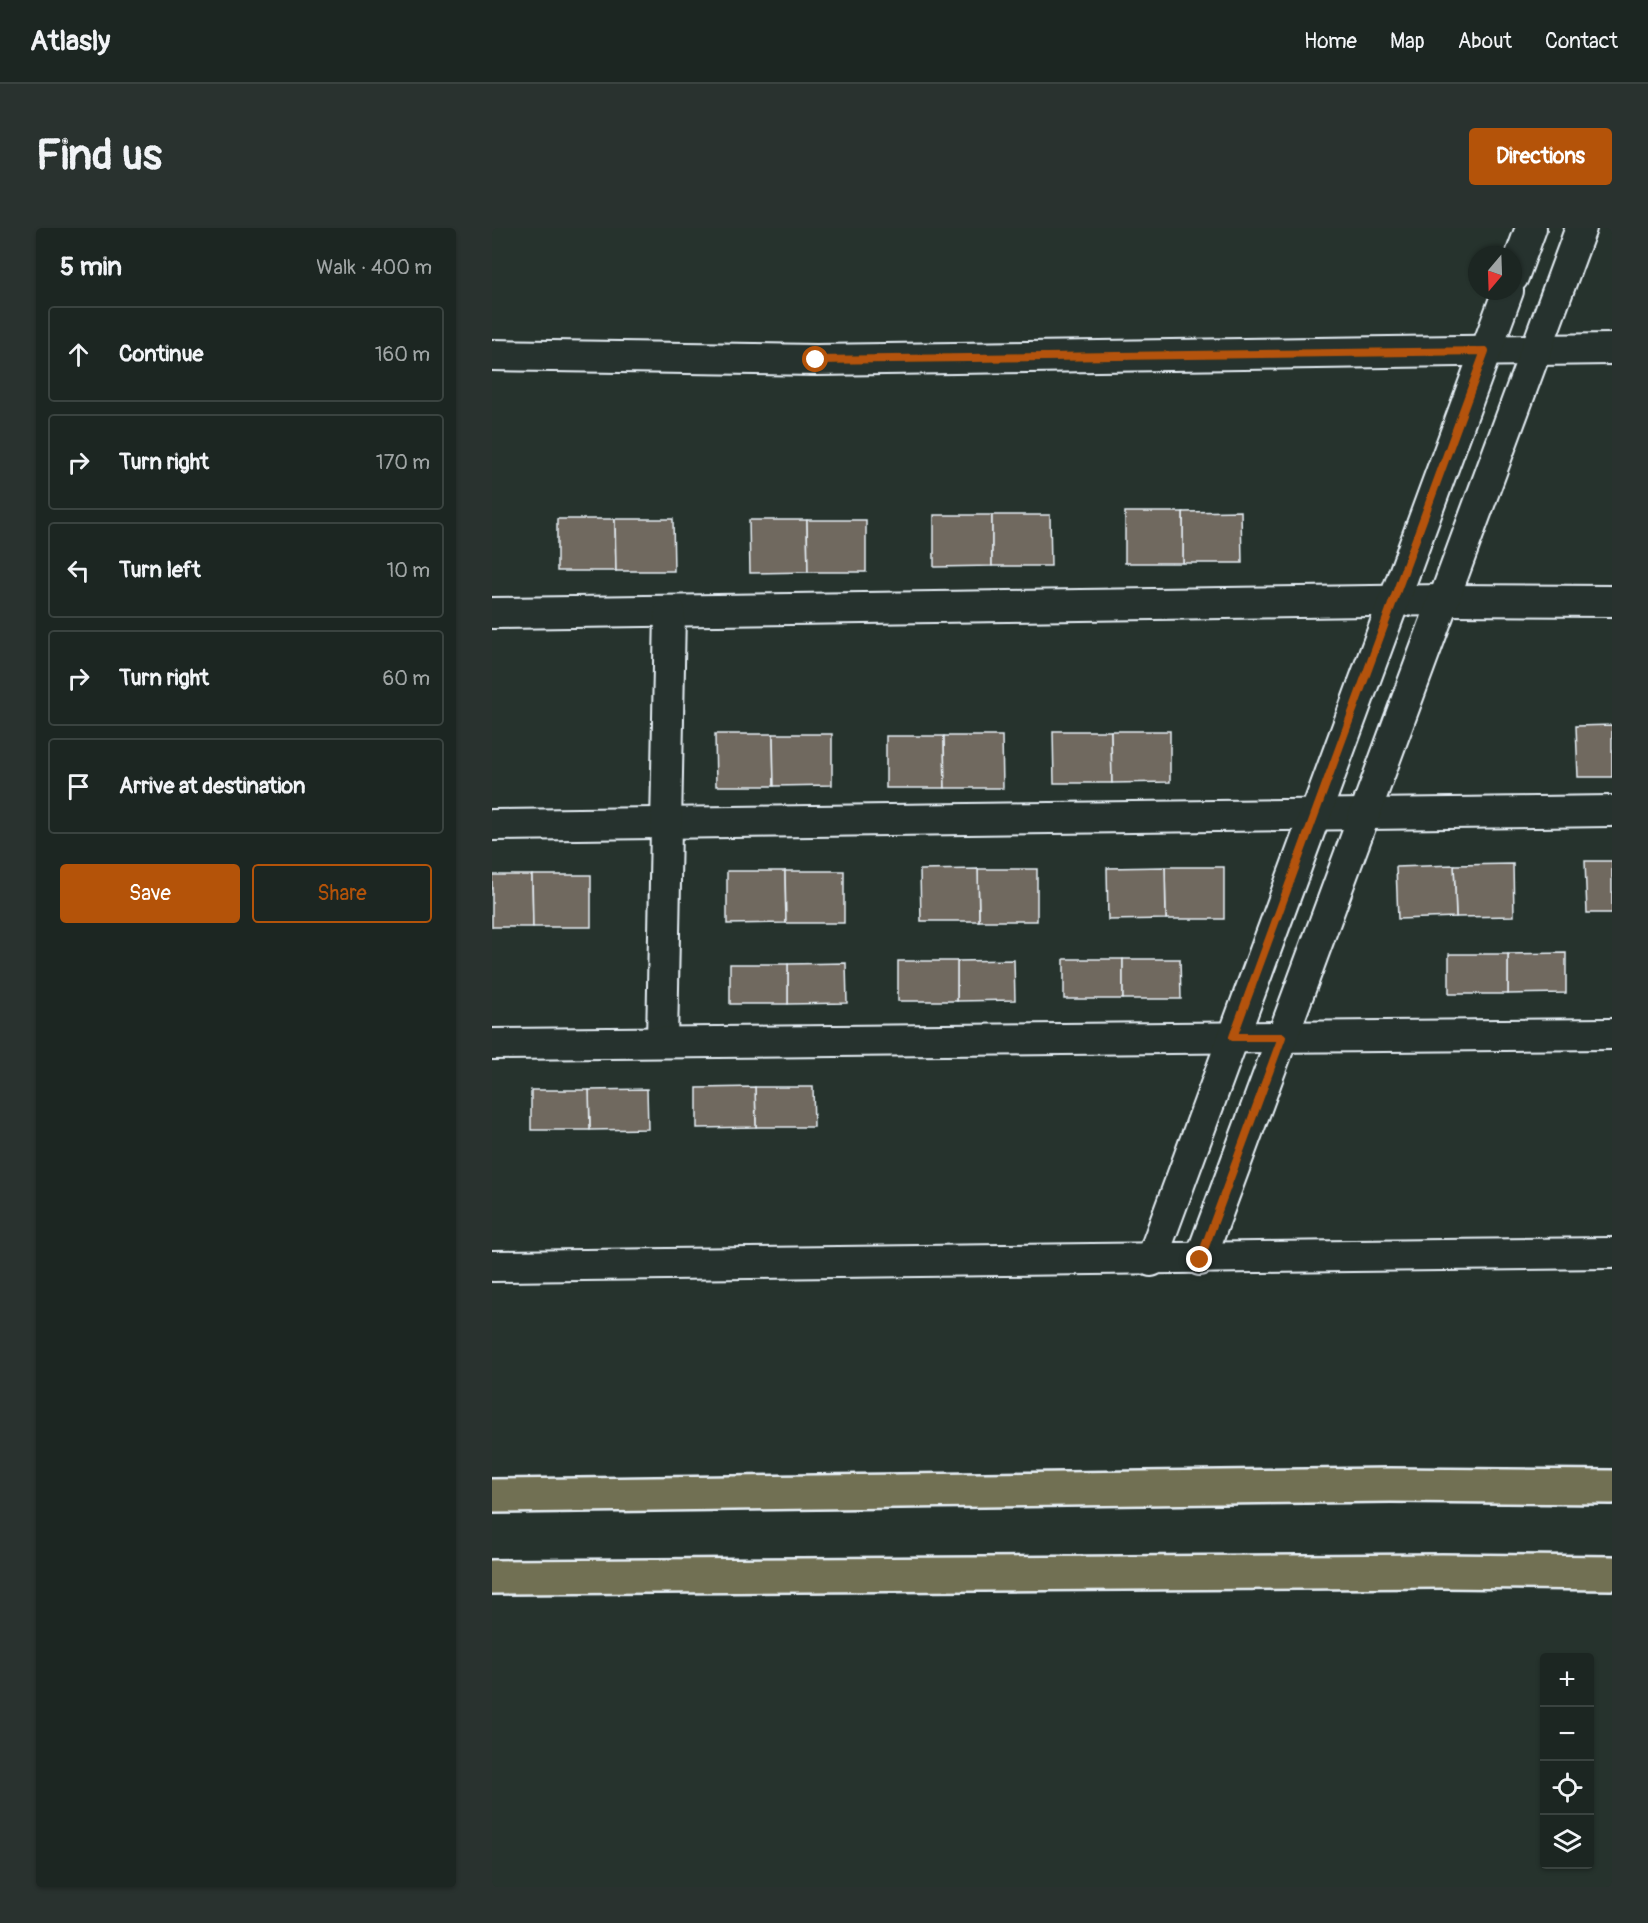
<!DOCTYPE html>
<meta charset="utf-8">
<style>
:root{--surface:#1c2622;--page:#29322f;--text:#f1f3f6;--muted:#a0a5a5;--line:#3a4340;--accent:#b45309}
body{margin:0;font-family:Pangolin,sans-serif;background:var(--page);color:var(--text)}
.controls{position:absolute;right:18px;bottom:18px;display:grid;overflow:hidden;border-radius:6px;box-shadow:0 2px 4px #0004}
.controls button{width:54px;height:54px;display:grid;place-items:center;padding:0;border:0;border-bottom:2px solid var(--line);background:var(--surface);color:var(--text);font:30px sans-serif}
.compass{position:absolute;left:976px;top:18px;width:54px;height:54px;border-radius:50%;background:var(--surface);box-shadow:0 2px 4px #0004;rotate:199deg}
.stop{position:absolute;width:18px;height:18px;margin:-14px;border:4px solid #b45309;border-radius:50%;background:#fff}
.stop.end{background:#b45309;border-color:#fff;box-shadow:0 2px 6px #0008}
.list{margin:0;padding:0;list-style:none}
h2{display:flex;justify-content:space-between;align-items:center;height:78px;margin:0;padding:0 24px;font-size:26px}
h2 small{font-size:20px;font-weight:400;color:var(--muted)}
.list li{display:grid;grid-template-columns:39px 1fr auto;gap:18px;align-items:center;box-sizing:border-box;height:96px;margin:0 12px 12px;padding:0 12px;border:2px solid var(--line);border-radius:6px}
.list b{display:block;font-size:22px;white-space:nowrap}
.list em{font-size:20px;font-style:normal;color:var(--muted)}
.actions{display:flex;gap:12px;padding:18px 24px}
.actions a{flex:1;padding:14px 0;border:2px solid var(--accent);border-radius:6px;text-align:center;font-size:21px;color:var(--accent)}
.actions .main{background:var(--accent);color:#fff}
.icon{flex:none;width:33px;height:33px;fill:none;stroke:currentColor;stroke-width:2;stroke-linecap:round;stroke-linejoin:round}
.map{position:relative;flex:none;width:1120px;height:1659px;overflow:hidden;border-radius:6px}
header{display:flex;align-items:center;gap:36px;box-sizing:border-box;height:84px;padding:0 30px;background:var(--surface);border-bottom:2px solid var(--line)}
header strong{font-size:28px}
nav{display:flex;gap:33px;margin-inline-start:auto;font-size:21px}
.intro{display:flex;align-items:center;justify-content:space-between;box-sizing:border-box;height:144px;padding:0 36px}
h1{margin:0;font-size:42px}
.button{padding:15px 27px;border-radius:6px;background:var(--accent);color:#fff;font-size:21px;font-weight:700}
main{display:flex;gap:36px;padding:0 36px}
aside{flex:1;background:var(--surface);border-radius:6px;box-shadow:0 2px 4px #0004}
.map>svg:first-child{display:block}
.building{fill:#70695f;stroke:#e8f1f8;stroke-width:1.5}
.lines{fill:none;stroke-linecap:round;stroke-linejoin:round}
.street-casing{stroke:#e8f1f8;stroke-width:34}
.highway-casing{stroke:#e8f1f8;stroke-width:38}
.street{stroke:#26332d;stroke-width:30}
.highway{stroke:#716f52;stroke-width:33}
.route{stroke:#b45309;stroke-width:8}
</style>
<header>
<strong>Atlasly</strong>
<nav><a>Home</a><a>Map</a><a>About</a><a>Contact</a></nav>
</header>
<div class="intro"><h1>Find us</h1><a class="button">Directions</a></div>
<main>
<aside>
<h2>5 min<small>Walk · 400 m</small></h2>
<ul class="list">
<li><svg class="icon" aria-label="ahead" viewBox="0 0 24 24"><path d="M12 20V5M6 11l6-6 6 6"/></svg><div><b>Continue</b></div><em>160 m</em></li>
<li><svg class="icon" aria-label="right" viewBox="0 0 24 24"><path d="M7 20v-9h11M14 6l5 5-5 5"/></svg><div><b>Turn right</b></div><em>170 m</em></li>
<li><svg class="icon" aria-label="left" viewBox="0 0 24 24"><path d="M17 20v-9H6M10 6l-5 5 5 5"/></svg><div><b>Turn left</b></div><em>10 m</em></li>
<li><svg class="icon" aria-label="right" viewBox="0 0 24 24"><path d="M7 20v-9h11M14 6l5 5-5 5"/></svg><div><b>Turn right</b></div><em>60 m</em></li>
<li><svg class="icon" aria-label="arrive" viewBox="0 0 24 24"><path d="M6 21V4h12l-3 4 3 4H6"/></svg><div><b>Arrive at destination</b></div></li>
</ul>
<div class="actions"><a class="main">Save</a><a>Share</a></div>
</aside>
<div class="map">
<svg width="1120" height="1659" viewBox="0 0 1120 1659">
<rect width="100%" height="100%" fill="#26332d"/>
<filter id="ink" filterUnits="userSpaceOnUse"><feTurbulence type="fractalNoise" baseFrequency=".0167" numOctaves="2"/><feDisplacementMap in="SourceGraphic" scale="12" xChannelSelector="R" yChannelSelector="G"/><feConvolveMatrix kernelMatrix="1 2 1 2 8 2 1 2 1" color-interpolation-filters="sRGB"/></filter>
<g filter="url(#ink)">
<g class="building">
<path d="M 749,283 L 750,335 L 691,335 L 691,284 Z"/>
<rect x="633" y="284" width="58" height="51"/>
<path d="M 442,287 L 500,287 L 500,338 L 442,339 Z"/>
<path d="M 500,287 L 558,287 L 559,338 L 500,338 Z"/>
<path d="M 65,291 L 123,291 L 124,343 L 65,343 Z"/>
<path d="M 123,291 L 181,291 L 182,343 L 124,343 Z"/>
<path d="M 257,292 L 315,292 L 316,344 L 258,345 Z"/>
<path d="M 315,292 L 374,292 L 374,344 L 316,344 Z"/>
<path d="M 1120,497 L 1120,549 L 1086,549 L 1084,498 Z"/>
<path d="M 561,503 L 619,503 L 620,555 L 562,555 Z"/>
<path d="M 619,503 L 678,503 L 678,554 L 620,555 Z"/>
<path d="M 223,506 L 281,506 L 282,558 L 224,558 Z"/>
<path d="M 281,506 L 340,506 L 340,557 L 282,558 Z"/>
<path d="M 394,508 L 452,508 L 453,560 L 394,560 Z"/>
<path d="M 452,508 L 510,508 L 511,560 L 453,560 Z"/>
<path d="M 1093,633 L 1120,633 L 1120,685 L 1095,685 Z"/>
<path d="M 1021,636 L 1022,688 L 964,689 L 962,637 Z"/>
<path d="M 962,637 L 964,689 L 906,691 L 904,639 Z"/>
<path d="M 673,639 L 732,639 L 732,691 L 674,691 Z"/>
<path d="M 673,639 L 674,691 L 616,692 L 615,640 Z"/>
<path d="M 486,641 L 545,641 L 545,693 L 487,693 Z"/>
<path d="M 486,641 L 487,693 L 429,693 L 428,642 Z"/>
<path d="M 235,643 L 293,643 L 294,695 L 235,696 Z"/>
<path d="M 293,643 L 352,643 L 352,695 L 294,695 Z"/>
<path d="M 0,647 L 40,647 L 41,699 L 0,699 Z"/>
<path d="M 40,647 L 99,647 L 99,699 L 41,699 Z"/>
<path d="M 1074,725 L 1074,765 L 1016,766 L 1016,726 Z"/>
<rect x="957" y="726" width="59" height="40"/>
<rect x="572" y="731" width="59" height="40"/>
<path d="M 631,731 L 688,731 L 689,771 L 631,771 Z"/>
<path d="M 522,732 L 523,772 L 465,773 L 465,733 Z"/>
<rect x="406" y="733" width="59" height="40"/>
<path d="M 354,735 L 355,775 L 296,776 L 296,736 Z"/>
<rect x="238" y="736" width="58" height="40"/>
<path d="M 263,859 L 321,859 L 322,899 L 264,899 Z"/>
<path d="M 263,859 L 264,899 L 205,900 L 205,860 Z"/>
<path d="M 155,861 L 156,901 L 98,902 L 97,862 Z"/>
<path d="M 39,862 L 97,862 L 98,902 L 39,902 Z"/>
</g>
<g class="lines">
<g class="street-casing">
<g id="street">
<path d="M 1021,49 L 1039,0"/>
<path d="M 0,127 L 324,132 L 1120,121"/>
<path d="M 0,385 L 952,372 L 1120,373"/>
<path d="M 0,597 L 1120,583"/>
<path d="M 170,814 L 178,383"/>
<path d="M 0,816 L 1120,806"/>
<path d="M 708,1032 L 1089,0"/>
<path d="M 659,1033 L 1016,63"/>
<path d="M 0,1038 L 1120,1025"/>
</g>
</g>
<g class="highway-casing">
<g id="highway">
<path d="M 0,1268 L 899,1257 L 1120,1259"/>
<path d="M 0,1349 L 950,1343 L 1120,1345"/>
</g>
</g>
<use href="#street" class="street"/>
<use href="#highway" class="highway"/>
</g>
</g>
<g class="lines" filter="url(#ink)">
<path class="route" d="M 324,132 L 993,123 L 741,809 L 790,809 L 708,1032"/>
</g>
</svg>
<div class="controls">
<button>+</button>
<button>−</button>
<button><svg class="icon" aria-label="locate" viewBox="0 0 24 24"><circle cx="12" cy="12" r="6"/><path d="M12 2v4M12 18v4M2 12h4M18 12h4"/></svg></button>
<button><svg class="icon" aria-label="layers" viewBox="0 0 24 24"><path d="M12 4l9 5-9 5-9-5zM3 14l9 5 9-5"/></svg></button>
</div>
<svg class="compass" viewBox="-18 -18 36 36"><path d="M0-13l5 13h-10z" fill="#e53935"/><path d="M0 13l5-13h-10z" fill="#a0a5a5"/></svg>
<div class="stop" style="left:324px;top:132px"></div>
<div class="stop end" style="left:708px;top:1032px"></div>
</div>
</main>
